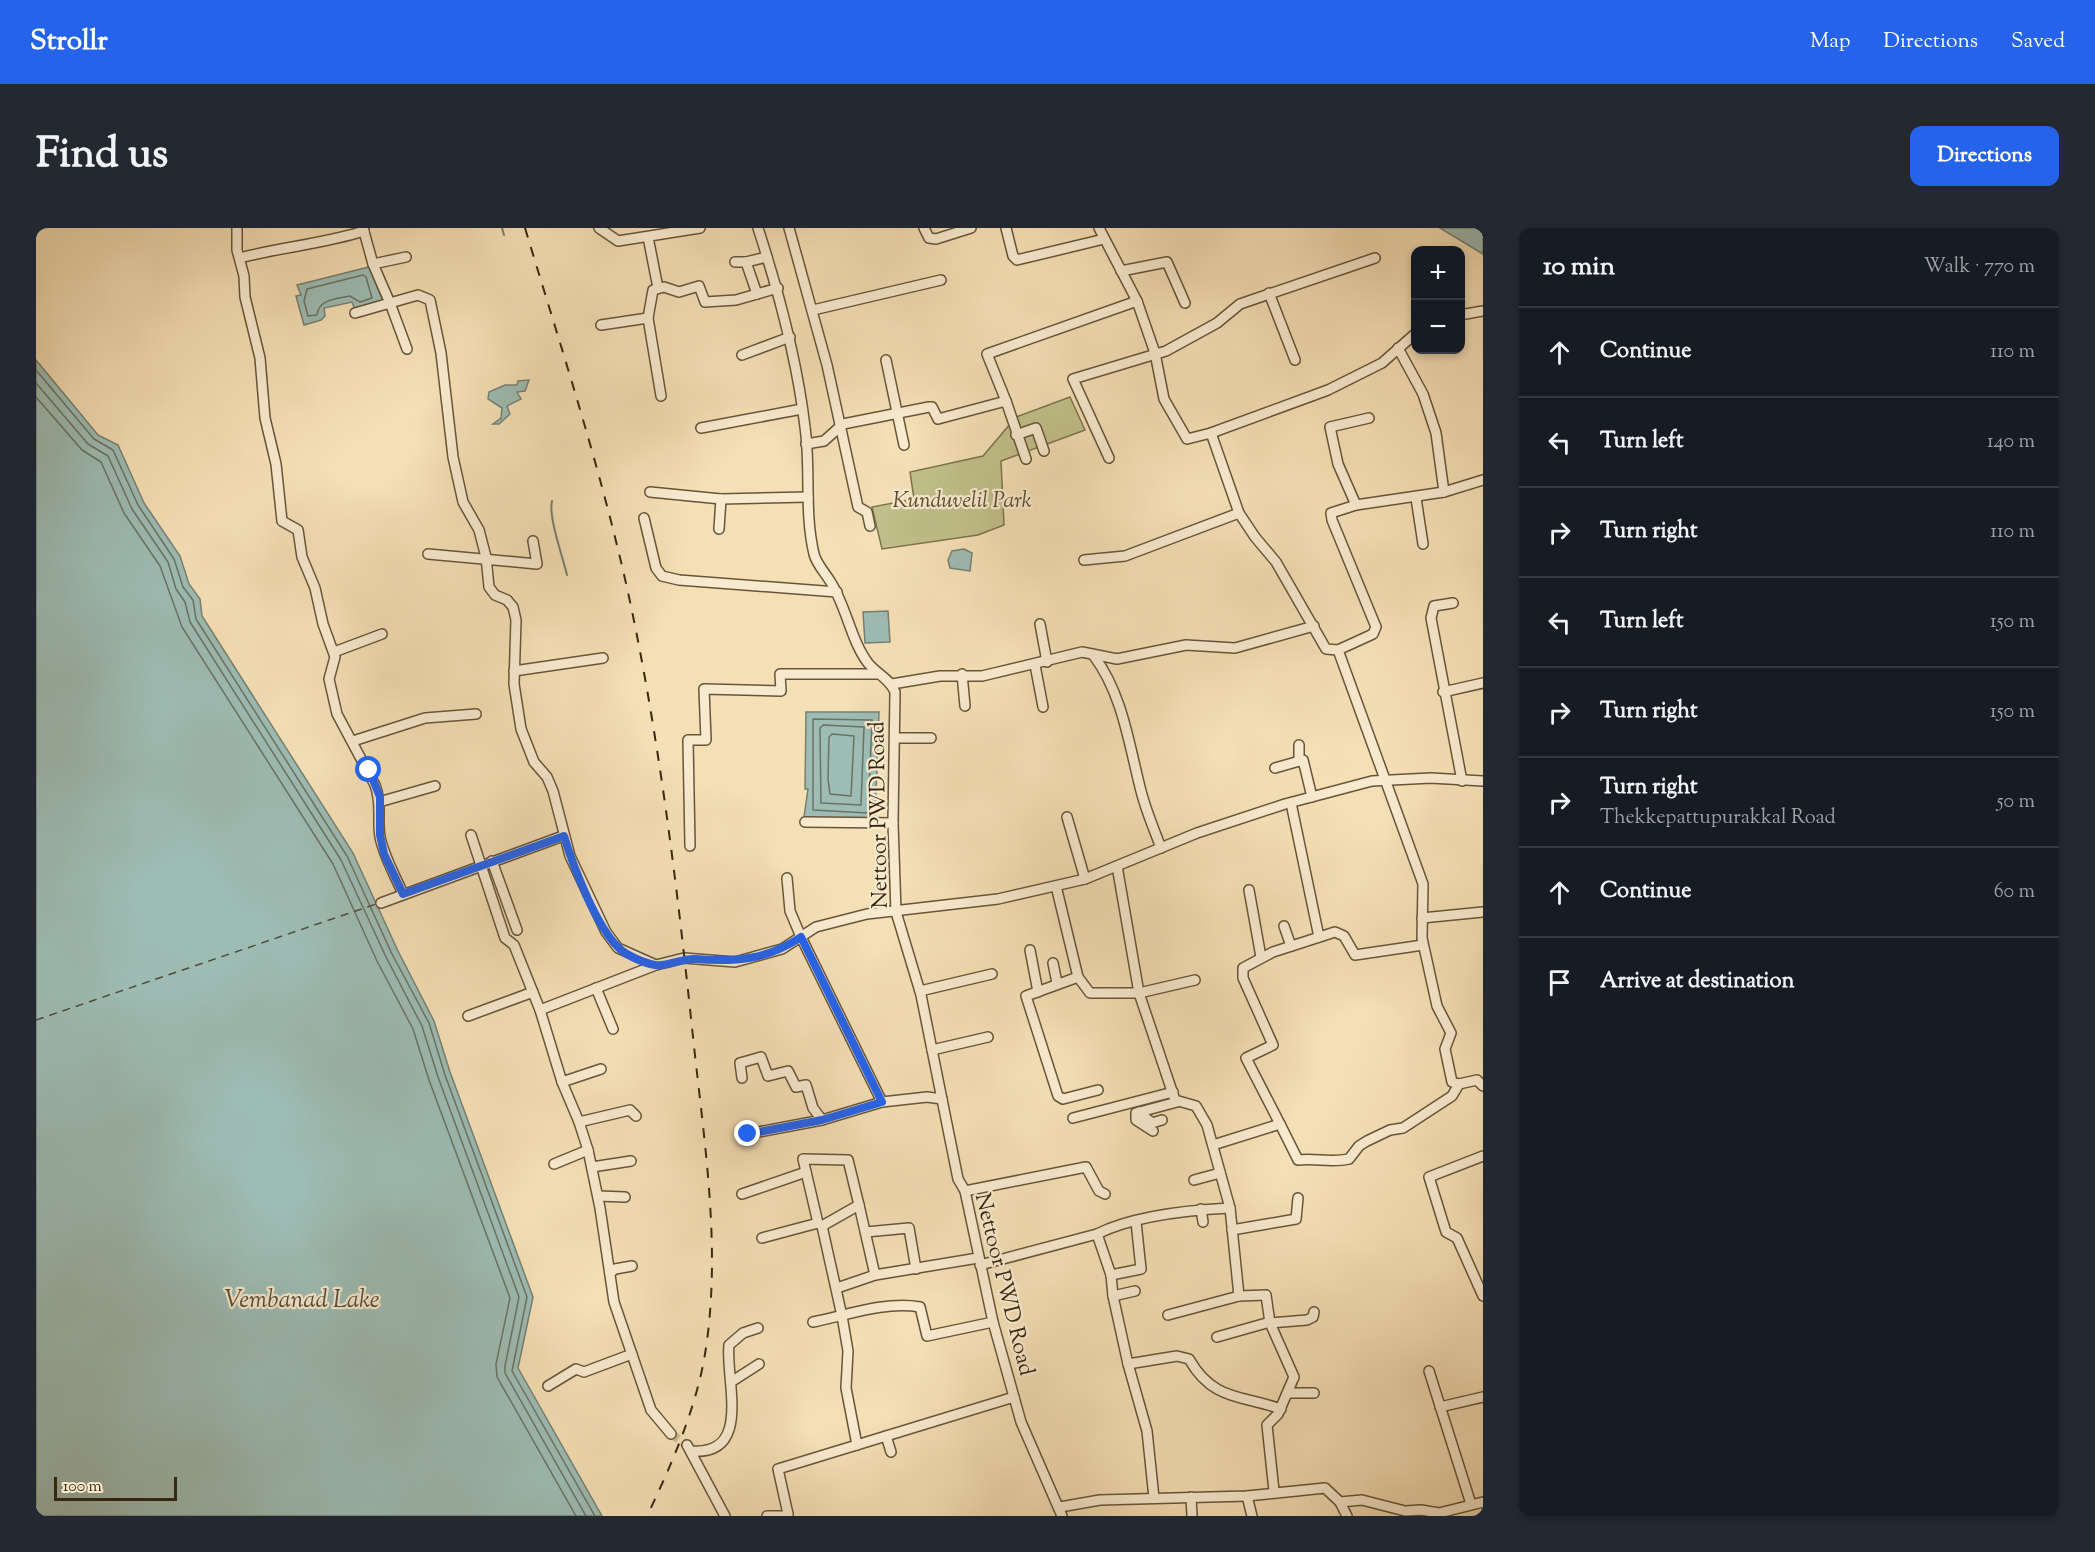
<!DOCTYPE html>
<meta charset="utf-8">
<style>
:root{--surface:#171b24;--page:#242831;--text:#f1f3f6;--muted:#9ea1a6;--line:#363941;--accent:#2563eb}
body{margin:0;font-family:"Sorts Mill Goudy",serif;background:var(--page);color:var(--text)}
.controls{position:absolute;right:18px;top:18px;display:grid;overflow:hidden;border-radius:12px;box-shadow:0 3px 9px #0003}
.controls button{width:54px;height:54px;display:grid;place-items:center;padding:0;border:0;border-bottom:2px solid var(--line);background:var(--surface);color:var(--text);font:30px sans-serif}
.scale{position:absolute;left:18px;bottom:15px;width:123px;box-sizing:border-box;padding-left:6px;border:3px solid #382710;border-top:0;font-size:16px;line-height:21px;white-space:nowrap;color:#382710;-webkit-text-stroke:4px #f8eacf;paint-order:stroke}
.stop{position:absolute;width:18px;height:18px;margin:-14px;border:4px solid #2563eb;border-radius:50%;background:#fff}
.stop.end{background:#2563eb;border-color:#fff;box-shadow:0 2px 6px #0008}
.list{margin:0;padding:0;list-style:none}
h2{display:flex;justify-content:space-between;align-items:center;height:78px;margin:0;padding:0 24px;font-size:26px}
h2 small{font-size:20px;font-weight:400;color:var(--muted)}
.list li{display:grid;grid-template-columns:39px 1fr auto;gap:18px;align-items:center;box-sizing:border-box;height:90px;padding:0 24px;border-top:2px solid var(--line)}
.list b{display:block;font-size:22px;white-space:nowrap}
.list p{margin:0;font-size:20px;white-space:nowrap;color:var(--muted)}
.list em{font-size:20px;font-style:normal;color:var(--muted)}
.icon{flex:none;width:33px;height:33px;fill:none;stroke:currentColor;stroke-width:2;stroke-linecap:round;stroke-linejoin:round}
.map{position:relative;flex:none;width:1447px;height:1288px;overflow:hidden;border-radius:12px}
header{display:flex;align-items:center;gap:36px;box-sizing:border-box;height:84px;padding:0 30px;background:var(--accent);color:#fff}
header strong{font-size:28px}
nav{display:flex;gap:33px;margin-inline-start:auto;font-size:21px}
.intro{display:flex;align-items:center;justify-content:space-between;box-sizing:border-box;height:144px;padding:0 36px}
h1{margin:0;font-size:42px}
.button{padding:15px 27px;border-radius:12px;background:var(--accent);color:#fff;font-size:21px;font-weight:700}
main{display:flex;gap:36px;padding:0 36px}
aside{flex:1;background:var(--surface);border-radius:12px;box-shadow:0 3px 9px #0003}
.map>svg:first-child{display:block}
.green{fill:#c1c08a;stroke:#7c744d;stroke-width:1.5}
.water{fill:#9dbcb4;stroke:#758072;stroke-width:1.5}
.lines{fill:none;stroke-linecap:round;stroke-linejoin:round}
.shore{stroke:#6a7262;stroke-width:1.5}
.stream{stroke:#758072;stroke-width:2}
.ferry{stroke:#514c39;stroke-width:1.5;stroke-dasharray:8 6;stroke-linecap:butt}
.minor-tunnel{stroke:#cfba94;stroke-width:9;stroke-dasharray:9 4.5;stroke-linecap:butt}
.minor-casing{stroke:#675539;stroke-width:12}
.minor{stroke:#f8eacf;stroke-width:9}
.rail{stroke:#382710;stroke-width:2;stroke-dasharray:10 10;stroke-linecap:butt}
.route{stroke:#2563eb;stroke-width:8}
.labels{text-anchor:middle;stroke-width:4.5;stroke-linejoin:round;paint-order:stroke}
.park-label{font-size:22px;font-style:italic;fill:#5a4d2e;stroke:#f8eacf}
.street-label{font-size:22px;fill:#382710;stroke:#f8eacf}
.water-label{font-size:24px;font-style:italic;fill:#514c39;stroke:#f8eacf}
</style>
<header>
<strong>Strollr</strong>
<nav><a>Map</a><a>Directions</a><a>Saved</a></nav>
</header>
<div class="intro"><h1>Find us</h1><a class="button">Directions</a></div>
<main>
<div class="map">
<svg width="1447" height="1288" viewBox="0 0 1447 1288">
<rect width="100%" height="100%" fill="#f5dfb5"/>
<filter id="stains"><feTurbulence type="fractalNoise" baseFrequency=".00333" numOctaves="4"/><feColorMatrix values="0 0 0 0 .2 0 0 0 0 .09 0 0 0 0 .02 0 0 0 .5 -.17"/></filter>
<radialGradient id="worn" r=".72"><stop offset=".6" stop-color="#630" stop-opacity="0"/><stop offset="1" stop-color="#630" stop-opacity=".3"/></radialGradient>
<path class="green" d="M 1034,169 L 1049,202 L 965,233 L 968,297 L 942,307 L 846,321 L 836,279 L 878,271 L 874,244 L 947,228 L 980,189 Z"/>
<g class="water">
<path d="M 1404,0 L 1447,0 L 1447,26 Z"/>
<path d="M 333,39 L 347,73 L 319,82 L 316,74 L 288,80 L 289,88 L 285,92 L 268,97 L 260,68 L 265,67 L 261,57 Z"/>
<path d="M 0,132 L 62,207 L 82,217 L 108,275 L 144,328 L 153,356 L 164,371 L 166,388 L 317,625 L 362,723 L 398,793 L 414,844 L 497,1069 L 482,1140 L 566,1288 L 0,1288 Z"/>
<path d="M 493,152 L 489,163 L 481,164 L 485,171 L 471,178 L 474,186 L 463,196 L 457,196 L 465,190 L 466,180 L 452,171 L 453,164 L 469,157 L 481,157 L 482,153 Z"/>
<path d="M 928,321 L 936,325 L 934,343 L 914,340 L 912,332 L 916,323 Z"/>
<path d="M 852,383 L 854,414 L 829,415 L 827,384 Z"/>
<path d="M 770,484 L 843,484 L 839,592 L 768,589 L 772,561 L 769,561 Z"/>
</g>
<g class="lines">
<g class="shore">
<path d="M 327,47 L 330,49 L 336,70 L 324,74 L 314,68 C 300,71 283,71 281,87 L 272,88 L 268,73 L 271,61 Z"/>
<path d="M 0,142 L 58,211 L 77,222 L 102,277 L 138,331 L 147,359 L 157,372 L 160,391 L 311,628 L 356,726 L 393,795 L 409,847 L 491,1069 L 476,1143 L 559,1288"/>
<path d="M 0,155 L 52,216 L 72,228 L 96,281 L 132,334 L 140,361 L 149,374 L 154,394 L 305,632 L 350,729 L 386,798 L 402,849 L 483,1069 L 469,1138 L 469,1145 L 550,1288"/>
<path d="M 0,169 L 46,222 L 65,234 L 88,285 L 124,338 L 146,399 L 297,636 L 341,733 L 377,801 L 393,852 L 474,1070 L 460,1136 L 461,1149 L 540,1288"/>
<path d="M 777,491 L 836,492 L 832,585 L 777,582 Z"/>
<path d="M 787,497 L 828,499 L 825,577 L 785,575 L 784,500 Z"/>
<path d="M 796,506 L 818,508 L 815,568 L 794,566 L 792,551 L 793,509 Z"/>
</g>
<g class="stream">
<path d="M 466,0 L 468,7"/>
<path d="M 516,273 C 512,288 527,330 531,347"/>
</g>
<path class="ferry" d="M 0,792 L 340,676"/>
<path class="minor-tunnel" d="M 635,1206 L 651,1217"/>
<g class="minor-casing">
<g id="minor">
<path d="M 201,0 L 201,22 L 208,48 L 209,69 L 224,130 L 229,190 L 240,236 L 246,293 L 262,302 L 266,329 L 279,360 L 287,396 L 299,429 L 293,451 L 301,486 L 339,557 C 346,575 341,591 344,609 C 348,629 359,647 367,666"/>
<path d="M 327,0 L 337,36 L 354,75 L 382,67 L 394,72 L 405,125 L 417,229 L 427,274 L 443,302 L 450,329 L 453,359 L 459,367 L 471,372 L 477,379 L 480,392 L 478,456 L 485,501 L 498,534 L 511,549 L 517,563 L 534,628 L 570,704 L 582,720 L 620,737"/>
<path d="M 563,0 L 582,13 L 664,0"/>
<path d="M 722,0 C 743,65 761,131 769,199 C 775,241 768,284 778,326 C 780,335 789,345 794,353 C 810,377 815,413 832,435 C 841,446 854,451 859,464 L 857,595 L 860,684 L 885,767 L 922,951 L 929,963 L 957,1094 L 985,1194 L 1026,1288"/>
<path d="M 753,0 L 791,137 L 822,279 L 831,284 L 834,298"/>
<path d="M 888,0 L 893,10 L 900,11 L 935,0"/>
<path d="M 970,0 L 977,28 L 981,32 L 1068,11"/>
<path d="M 1063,0 L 1101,73 L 1119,125 L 1128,171 L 1151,211 L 1175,205 L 1203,285 L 1219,309 L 1240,334 L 1290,421 L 1302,422"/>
<path d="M 612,9 L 622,60"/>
<path d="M 204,30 C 245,19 287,16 328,3"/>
<path d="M 699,34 L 710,34 L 721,66"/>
<path d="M 710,34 L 731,29"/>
<path d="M 337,36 L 370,29"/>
<path d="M 1085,43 L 1131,34 L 1149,75"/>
<path d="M 1233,65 L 1259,132"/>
<path d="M 777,82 L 905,52"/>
<path d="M 319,85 L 354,75 L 371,121"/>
<path d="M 1424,87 L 1447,83"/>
<path d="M 565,97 L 612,90"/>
<path d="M 1362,120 L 1387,166 L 1400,205 L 1408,264"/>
<path d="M 706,127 L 754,109"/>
<path d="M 850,132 L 868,217"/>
<path d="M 625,168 L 612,90 L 617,62 L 628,59 L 643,64 L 663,58 L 669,74 L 700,72 L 742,60"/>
<path d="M 970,173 L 990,231"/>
<path d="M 665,200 L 766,181"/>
<path d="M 1175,205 L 1292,162 L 1346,135 L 1380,105"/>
<path d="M 980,207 L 1000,200 L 1008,223"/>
<path d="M 770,216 L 788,213 L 807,196 L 893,179 L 896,179 L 902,191 L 970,173 L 951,126 L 1101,73"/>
<path d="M 1073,230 L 1037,151 L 1130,123 L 1181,95 L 1204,76 L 1339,30"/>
<path d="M 1447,252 L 1408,264 L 1320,277 L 1295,285 L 1296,292 L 1340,399 L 1337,406 L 1302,422 L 1387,656 L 1386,710 L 1401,778 L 1415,805 L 1409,821 L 1416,854 L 1423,856 L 1441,852 L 1447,858"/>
<path d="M 614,264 L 685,271 L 772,269"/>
<path d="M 1380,270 L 1387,316"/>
<path d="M 1320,277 L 1302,236 L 1294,199 L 1333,190"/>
<path d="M 608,290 L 620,340 L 626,348 L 643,352 L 801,364"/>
<path d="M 683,301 L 685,271"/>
<path d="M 392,326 L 501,336 L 497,313"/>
<path d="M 1048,332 L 1089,328 L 1203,285"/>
<path d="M 1417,375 L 1398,378 L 1395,390 L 1426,553"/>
<path d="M 1004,396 L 1011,434"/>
<path d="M 298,424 L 346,406"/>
<path d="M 1058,428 C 1087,467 1093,517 1105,563 C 1110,583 1118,601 1125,620"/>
<path d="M 999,437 L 1007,479"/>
<path d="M 478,443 L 567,430"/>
<path d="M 926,446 L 929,478"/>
<path d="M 856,456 L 904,448 L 946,448 L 1046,424 L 1081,431 L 1150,417 L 1199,420 L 1278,398"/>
<path d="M 1407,464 L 1447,455"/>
<path d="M 859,510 L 895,510"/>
<path d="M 317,513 L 389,490 L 440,486"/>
<path d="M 1263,533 L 1263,517"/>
<path d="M 1239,540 L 1267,532 L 1276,569"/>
<path d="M 343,574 L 399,558"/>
<path d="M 1255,575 L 1283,709"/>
<path d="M 1031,589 L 1049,651"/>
<path d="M 769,594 L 857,595"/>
<path d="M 435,607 L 469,710 L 478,717 L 504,782"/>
<path d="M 654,618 L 652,512 L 670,512 L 668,461 L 745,463 L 744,446 L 841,446"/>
<path d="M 456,633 L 481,702"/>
<path d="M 1081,638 L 1103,765 L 1139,872 L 1160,878 L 1171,897 L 1194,980 L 1203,1068 L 1230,1067 L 1234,1095 L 1258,1149 L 1242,1186 L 1231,1197 L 1238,1263"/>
<path d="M 751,650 L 754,683 L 765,709 L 846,874 L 891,869 L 906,871"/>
<path d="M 1020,658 L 1042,749 L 1054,765 L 1103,765 L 1159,752"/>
<path d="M 1213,662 L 1225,729"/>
<path d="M 345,675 L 527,608"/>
<path d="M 1386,690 L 1447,684"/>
<path d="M 1248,698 L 1255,718"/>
<path d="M 994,722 L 1002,764"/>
<path d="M 1017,735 L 1021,755"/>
<path d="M 1042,749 L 990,768 L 1022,868 L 1027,871 L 1062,862"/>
<path d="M 560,760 L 577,801"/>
<path d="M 884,763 L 956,746"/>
<path d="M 432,788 L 497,764"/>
<path d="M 896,822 L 952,809"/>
<path d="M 706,850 L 704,835 L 725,829 L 732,848 L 752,843 L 760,859 L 770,857 L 777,880 L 786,892"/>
<path d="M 526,854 L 565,841"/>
<path d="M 1103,884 L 1116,895 L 1126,892"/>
<path d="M 1037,890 L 1137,864"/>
<path d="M 543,894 L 594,882 L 600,888"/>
<path d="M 1244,896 L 1210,830 L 1237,817 L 1207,750 L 1207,740 L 1237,724 L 1299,704 L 1308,708 L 1319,727 L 1387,717"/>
<path d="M 1117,903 L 1100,892 L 1100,885 L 1141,874"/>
<path d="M 712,906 L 786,892 L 846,874"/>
<path d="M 1177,917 L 1244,896 L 1262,932 C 1281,930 1294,935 1313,931 L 1323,918 L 1331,913 L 1354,902 L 1367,900 L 1416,868 L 1423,856"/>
<path d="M 1447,928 L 1393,949 L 1410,1004 L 1421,1010 L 1447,1068"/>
<path d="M 518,936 L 552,922"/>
<path d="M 556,939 L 595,933"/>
<path d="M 1158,952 L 1184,945"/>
<path d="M 929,963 L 1050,939 L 1063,963 L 1069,966"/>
<path d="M 706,966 L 770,944"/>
<path d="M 562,968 L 589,969"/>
<path d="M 1165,981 L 1167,994"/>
<path d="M 782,995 L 767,931 L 812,932 L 823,977"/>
<path d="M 786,998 L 806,1088 L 812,1123 L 810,1160 L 821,1217"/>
<path d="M 1196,1002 L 1260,991 L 1262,970"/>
<path d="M 830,1004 L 873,1000 L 880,1041"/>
<path d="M 1061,1006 L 1075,1047 L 1077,1068 L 1092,1136 L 1111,1203 L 1118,1270"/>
<path d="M 726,1010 L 782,995 L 786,998 L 823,977 L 839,1047 L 942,1030"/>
<path d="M 944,1037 L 1061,1006 C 1097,988 1154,982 1194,980"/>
<path d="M 574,1045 L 579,1041 L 596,1038"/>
<path d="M 1075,1047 L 1105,1041 L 1100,994"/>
<path d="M 801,1060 L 839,1047"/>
<path d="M 1077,1068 L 1099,1063"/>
<path d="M 1132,1087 L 1203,1068"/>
<path d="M 777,1094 C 812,1087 848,1073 884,1079 L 891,1108 L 957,1094"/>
<path d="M 1234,1095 L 1271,1092 L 1277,1089 L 1278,1084"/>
<path d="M 1181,1109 L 1234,1094"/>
<path d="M 1092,1136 L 1141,1128 L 1153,1131 C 1177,1173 1205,1167 1245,1181"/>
<path d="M 1393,1143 L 1435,1276"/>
<path d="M 695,1154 L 723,1136"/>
<path d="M 512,1158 L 540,1141 L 548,1144 L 596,1126"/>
<path d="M 1253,1165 L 1278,1165"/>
<path d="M 1404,1179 L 1447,1169"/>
<path d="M 635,1206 L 615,1182 L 578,1074 L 564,980 L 552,922 L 543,894 L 526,854 L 504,782 L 620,737 L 648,730 L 699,734 L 746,721 L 780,699 L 831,686 L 962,671 L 1049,651 L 1161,605 L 1249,576 L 1336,553 L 1395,550 L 1447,553"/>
<path d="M 850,1208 L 855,1224"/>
<path d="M 651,1217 L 689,1288"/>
<path d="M 655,1223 C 717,1228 689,1152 693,1117 L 707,1105 L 722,1100"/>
<path d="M 1211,1268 L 1216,1288"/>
<path d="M 1155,1269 L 1156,1288"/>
<path d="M 1304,1274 L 1311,1288"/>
<path d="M 1024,1279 L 1064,1272 L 1211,1268 L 1289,1260 L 1304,1274 L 1326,1272 L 1369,1283 L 1385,1282 L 1403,1285 L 1447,1274"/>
<path d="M 752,1286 L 742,1241 L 978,1169"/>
<path d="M 731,1288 L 752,1288"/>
</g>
</g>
<use href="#minor" class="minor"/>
<path class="rail" d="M 489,0 C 527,126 569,254 596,383 C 625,523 642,667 657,809 C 668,913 686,1022 669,1126 C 660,1181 635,1238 611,1288"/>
</g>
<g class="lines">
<path class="route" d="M 333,542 L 344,569 L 344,607 L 348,626 L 367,666 L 528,608 C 537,638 560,698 582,719 C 589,727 608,735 619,737 C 631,739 646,730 659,731 C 699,734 731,732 765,709 L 846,874 L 786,892 L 712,906"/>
</g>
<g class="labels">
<g class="park-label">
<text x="926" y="279">Kunduvelil Park</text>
</g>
<g class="street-label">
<text transform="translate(841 587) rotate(-91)" y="8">Nettoor PWD Road</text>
<text transform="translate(970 1056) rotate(76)" y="8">Nettoor PWD Road</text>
</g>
<g class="water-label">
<text x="266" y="1079">Vembanad Lake</text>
</g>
</g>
<rect width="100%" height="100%" filter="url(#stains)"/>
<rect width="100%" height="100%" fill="url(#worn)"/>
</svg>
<div class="controls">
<button>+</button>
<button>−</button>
</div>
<div class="scale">100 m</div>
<div class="stop" style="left:333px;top:542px"></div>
<div class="stop end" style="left:712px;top:906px"></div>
</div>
<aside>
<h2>10 min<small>Walk · 770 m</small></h2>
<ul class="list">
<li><svg class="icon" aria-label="ahead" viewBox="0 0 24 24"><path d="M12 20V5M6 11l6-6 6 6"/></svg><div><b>Continue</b></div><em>110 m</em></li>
<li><svg class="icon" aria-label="left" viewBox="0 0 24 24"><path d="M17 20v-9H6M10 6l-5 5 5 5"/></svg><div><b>Turn left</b></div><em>140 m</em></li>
<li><svg class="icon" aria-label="right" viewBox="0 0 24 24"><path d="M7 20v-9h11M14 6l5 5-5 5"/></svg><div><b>Turn right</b></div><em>110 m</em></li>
<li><svg class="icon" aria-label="left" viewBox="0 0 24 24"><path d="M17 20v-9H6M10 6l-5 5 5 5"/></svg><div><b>Turn left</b></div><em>150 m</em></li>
<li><svg class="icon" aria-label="right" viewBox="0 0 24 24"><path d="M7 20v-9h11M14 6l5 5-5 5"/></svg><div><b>Turn right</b></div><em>150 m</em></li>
<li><svg class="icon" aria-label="right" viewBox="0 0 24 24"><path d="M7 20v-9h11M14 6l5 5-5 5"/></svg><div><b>Turn right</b><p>Thekkepattupurakkal Road</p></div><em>50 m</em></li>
<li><svg class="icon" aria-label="ahead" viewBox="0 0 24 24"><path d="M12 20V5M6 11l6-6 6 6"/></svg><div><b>Continue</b></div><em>60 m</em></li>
<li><svg class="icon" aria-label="arrive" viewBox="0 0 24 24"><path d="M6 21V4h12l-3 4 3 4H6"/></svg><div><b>Arrive at destination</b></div></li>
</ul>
</aside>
</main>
